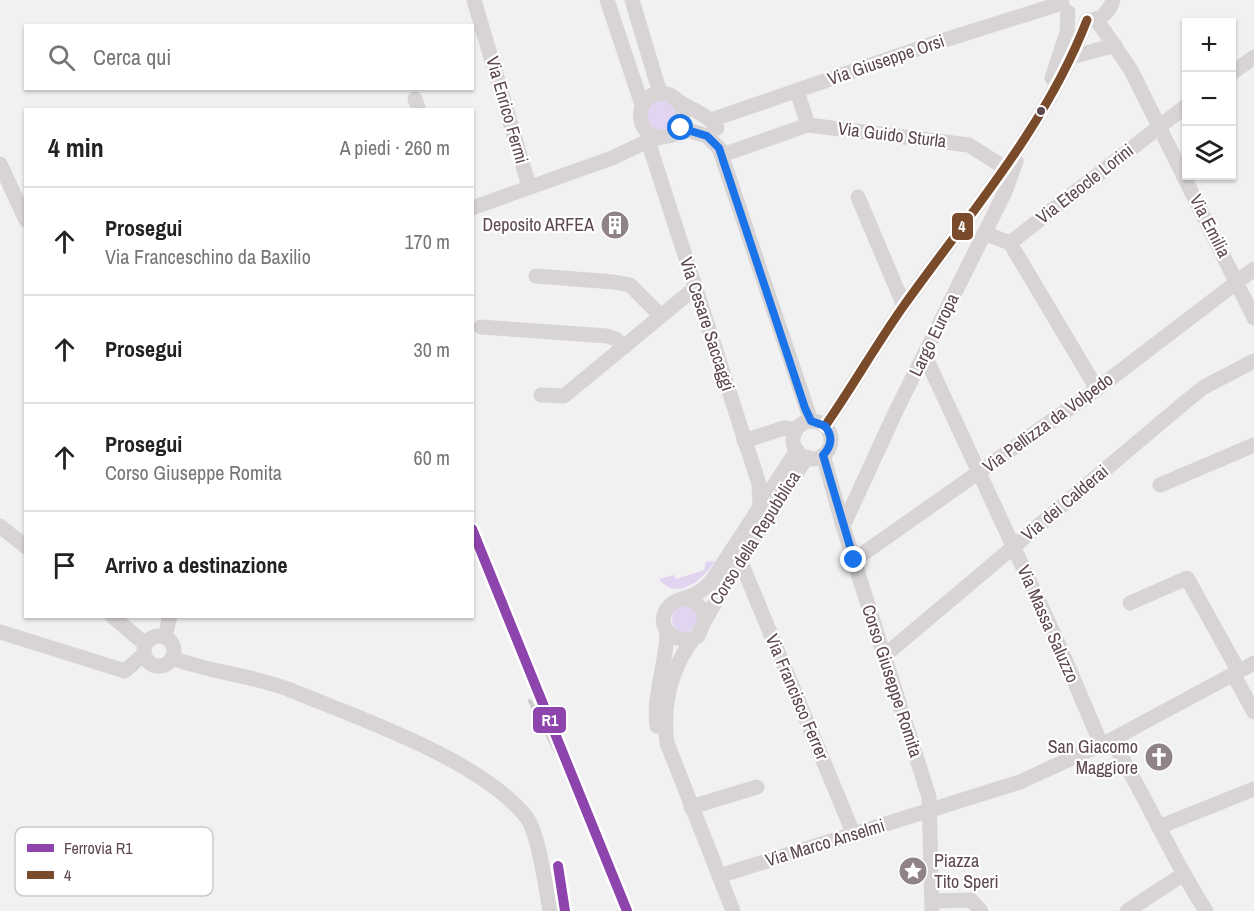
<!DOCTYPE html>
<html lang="it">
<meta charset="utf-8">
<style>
:root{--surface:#fff;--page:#f2f2f2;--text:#222;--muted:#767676;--line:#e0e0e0}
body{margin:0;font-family:"Archivo Narrow",sans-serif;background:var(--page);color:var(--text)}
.controls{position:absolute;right:18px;top:18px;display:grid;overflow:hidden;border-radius:0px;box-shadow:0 2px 4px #0004}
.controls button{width:54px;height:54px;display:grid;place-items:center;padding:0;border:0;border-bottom:2px solid var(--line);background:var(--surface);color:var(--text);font:30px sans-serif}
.stop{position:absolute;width:18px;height:18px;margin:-14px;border:4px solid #1a73e8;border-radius:50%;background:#fff}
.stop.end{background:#1a73e8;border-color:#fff;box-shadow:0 2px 6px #0008}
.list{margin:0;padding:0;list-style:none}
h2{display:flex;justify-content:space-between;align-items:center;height:78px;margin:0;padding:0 24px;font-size:26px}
h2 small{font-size:20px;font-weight:400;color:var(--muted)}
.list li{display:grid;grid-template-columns:39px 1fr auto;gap:18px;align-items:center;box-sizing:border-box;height:108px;padding:0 24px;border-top:2px solid var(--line)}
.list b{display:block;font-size:22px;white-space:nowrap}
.list p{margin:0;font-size:20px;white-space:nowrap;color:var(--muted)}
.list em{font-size:20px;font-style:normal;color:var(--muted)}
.icon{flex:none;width:33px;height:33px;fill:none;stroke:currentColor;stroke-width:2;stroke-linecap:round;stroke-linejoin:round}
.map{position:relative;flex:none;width:1254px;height:911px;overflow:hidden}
.search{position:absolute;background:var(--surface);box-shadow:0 2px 4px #0004;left:24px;top:24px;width:450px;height:66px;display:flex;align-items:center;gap:15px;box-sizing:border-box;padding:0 21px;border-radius:0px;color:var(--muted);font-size:22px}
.panel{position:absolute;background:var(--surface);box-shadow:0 2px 4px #0004;left:24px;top:108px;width:450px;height:510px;border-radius:0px}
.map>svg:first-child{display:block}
.green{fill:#e1d4f0}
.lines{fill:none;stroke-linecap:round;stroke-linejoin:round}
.minor{stroke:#d8d4d6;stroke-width:15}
.rail{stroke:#cecbcc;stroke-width:4}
.bus-1-casing{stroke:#fff;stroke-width:14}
.bus-1{stroke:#7a4b2a;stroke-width:9}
.rail-1-casing{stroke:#fff;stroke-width:15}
.rail-1{stroke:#8e44ad;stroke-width:10}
.route{stroke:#1a73e8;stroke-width:8}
.bus-dot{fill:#5d4751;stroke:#fff;stroke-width:2}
.labels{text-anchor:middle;stroke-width:4.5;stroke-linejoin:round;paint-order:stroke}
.street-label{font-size:18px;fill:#5d4751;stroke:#fff}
.poi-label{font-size:18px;fill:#5d4751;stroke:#fff;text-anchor:end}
.key{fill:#fff;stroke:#cec8cb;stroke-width:1.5}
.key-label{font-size:16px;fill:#5d4751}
.line-badge{stroke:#fff;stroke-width:2}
.badge-label{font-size:16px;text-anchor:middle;font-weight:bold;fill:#fff}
</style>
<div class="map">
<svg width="1254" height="911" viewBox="0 0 1254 911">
<rect width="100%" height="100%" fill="#f0f1f0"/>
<g class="green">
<path d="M 665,99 L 674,105 L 676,125 L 662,132 L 648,125 L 647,109 L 654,101 Z"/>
<path d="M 715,561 C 705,578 677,603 659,579 L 674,575 L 676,579 L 704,570 L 706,562 Z"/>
<circle cx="685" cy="619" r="13"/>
</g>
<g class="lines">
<g class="minor">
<path d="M 474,0 L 529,186"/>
<path d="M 607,0 L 642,105"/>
<path d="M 632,0 L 660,93"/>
<path d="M 1096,19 L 1131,70 L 1254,318"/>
<path d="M 1087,20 C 1100,22 1110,11 1113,0"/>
<path d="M 1072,57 L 1115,45"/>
<path d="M 1232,73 L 1254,57"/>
<path d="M 1052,78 L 1067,32 L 1068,12"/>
<path d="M 797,91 L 808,125 L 969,145 L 1005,168"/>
<path d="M 415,99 L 419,110"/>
<path d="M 681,103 L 683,122 L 673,135 L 657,138 C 630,129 638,87 667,94 C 674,96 677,101 683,104 C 697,112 708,115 717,128"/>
<path d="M 711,120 L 929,45 L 1062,3"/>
<path d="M 681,128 L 707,136 L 719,148 L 811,421"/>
<path d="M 648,141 L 759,484 L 760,506"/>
<path d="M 722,155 L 808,125"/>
<path d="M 0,164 L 26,220"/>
<path d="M 858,197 L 904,306"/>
<path d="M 472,208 L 612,158 L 648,141 L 652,136"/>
<path d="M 984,233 L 1010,243 L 1097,389"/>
<path d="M 1010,243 L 1186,106"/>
<path d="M 536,276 L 614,282 L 630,285 L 661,316"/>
<path d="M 481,327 L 607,336 L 616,339 L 624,347"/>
<path d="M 925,356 L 1059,645 L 1101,744"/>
<path d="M 541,395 L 564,396 L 695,288"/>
<circle cx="812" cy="440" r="19"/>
<path d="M 825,426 C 853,386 877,343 905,304 C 970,213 1046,126 1087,20"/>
<path d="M 744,441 L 784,428 L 796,430"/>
<path d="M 823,455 L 843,526 L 929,797 L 932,911"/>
<path d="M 1160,485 L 1254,445"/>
<path d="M 0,526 L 26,547"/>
<path d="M 843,526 L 896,411 L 1005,192 L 1016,161"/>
<path d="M 740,560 L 854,835"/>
<path d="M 854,560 L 1097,389 L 1254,269"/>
<path d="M 682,599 C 696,600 703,606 705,620 L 698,636 C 681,647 655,631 666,610 C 673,598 689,599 699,592 C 704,589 709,584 713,579 L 797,450"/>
<path d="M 1130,603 L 1187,578 L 1238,670"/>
<path d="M 112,616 L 145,644"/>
<path d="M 705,620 L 740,560 L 807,457"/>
<path d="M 0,632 L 125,671 L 144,654"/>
<circle cx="159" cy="651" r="15"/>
<path d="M 165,637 L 170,616"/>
<path d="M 693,639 C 671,669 662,705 667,743 L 733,911"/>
<path d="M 884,656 L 1184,403 L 1204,387 L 1254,361"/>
<path d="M 172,658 C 209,672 250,675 288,689 C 357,718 481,759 527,818 C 539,834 546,890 550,911"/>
<path d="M 1233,674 L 1254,712"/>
<path d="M 657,726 C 653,693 667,663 667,630"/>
<path d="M 1111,740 C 1146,795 1170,856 1206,911"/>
<path d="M 691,807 L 757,787"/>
<path d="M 1159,827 L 1254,789"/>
<path d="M 719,876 L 1020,782 L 1111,740 L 1254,663"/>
<path d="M 933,901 L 971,900 L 981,911"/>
<path d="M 1127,911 L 1182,875"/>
</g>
<g class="rail">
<path d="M 530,701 L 588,814"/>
<path d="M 558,866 L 565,911"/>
</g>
<g class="bus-1-casing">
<path id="bus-1" d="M 825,426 C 853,386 877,343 905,304 C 970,213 1046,126 1087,20"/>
</g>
<use href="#bus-1" class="bus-1"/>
<g class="rail-1-casing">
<g id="rail-1">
<path d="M 472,529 L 627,911"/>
<path d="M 558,866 L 565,911"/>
</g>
</g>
<use href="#rail-1" class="rail-1"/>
</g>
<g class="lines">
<path class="route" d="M 681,128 L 707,136 L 719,148 L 805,408 L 811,421 L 825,426 C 833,436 832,446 823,455 L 854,560"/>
</g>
<defs>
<g id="building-disc" transform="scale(1.5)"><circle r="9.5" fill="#908289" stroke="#fff"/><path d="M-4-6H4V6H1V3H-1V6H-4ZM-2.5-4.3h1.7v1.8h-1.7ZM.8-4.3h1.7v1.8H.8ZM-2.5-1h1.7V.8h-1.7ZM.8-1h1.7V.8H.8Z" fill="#fff"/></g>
<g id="church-disc" transform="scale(1.5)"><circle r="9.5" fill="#908289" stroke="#fff"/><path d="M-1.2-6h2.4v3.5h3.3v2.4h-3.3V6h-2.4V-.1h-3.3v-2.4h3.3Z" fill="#fff"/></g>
<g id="sight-disc" transform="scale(1.5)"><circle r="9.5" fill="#908289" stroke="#fff"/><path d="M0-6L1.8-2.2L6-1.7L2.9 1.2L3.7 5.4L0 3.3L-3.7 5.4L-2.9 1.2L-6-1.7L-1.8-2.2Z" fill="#fff"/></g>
</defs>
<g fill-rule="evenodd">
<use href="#building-disc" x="615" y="225"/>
<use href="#church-disc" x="1159" y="757"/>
<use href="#sight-disc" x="913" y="871"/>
</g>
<circle class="bus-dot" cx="1041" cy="111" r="5"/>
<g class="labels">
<g class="street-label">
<text transform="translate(886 60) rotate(-19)" y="6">Via Giuseppe Orsi</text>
<text transform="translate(507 110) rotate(74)" y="6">Via Enrico Fermi</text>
<text transform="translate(892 135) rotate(7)" y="6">Via Guido Sturla</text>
<text transform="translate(1085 184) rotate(-38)" y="6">Via Eteocle Lorini</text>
<text transform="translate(1210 226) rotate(63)" y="6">Via Emilia</text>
<text transform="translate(707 324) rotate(72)" y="6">Via Cesare Saccaggi</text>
<text transform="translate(934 335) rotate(-64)" y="6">Largo Europa</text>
<text transform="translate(1048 423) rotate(-36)" y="6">Via Pellizza da Volpedo</text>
<text transform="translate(1065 503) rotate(-40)" y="6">Via dei Calderai</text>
<text transform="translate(755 538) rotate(-58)" y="6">Corso della Repubblica</text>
<text transform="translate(1048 624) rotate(66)" y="6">Via Massa Saluzzo</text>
<text transform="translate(892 681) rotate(72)" y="6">Corso Giuseppe Romita</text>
<text transform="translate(797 697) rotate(67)" y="6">Via Francisco Ferrer</text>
<text transform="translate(825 843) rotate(-17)" y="6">Via Marco Anselmi</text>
</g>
<g class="poi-label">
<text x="594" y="231">Deposito ARFEA</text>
<text x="1138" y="753">San Giacomo<tspan x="1138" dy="21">Maggiore</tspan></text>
<text x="934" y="867" text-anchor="start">Piazza<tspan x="934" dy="21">Tito Speri</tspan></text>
</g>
</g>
<rect x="15" y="827" width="198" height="69" rx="9" class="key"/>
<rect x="27" y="844" width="27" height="8" fill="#8e44ad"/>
<rect x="27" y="871" width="27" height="8" fill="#7a4b2a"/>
<g class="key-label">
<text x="64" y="854">Ferrovia R1</text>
<text x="64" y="881">4</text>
</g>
<g class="line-badge">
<rect x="951" y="212" width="23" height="29" rx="6" fill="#7a4b2a"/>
<rect x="532" y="706" width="35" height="28" rx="6" fill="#8e44ad"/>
</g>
<g class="badge-label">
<text x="962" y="232">4</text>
<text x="550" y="726">R1</text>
</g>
</svg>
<div class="controls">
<button>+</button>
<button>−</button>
<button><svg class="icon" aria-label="layers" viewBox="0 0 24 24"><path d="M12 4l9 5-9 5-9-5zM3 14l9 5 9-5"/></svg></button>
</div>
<div class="stop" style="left:681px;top:128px"></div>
<div class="stop end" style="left:854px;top:560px"></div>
<div class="search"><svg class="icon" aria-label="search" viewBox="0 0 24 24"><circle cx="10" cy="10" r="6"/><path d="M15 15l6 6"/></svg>Cerca qui</div>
<section class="panel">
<h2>4 min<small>A piedi · 260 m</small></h2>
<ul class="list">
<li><svg class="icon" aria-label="ahead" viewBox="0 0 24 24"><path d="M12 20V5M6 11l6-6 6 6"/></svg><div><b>Prosegui</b><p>Via Franceschino da Baxilio</p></div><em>170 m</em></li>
<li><svg class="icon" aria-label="ahead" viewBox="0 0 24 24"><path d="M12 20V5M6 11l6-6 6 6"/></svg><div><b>Prosegui</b></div><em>30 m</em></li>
<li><svg class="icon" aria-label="ahead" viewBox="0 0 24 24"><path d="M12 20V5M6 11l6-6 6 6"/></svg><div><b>Prosegui</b><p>Corso Giuseppe Romita</p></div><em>60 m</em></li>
<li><svg class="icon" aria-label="arrive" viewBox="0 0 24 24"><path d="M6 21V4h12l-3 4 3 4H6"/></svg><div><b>Arrivo a destinazione</b></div></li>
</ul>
</section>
</div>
